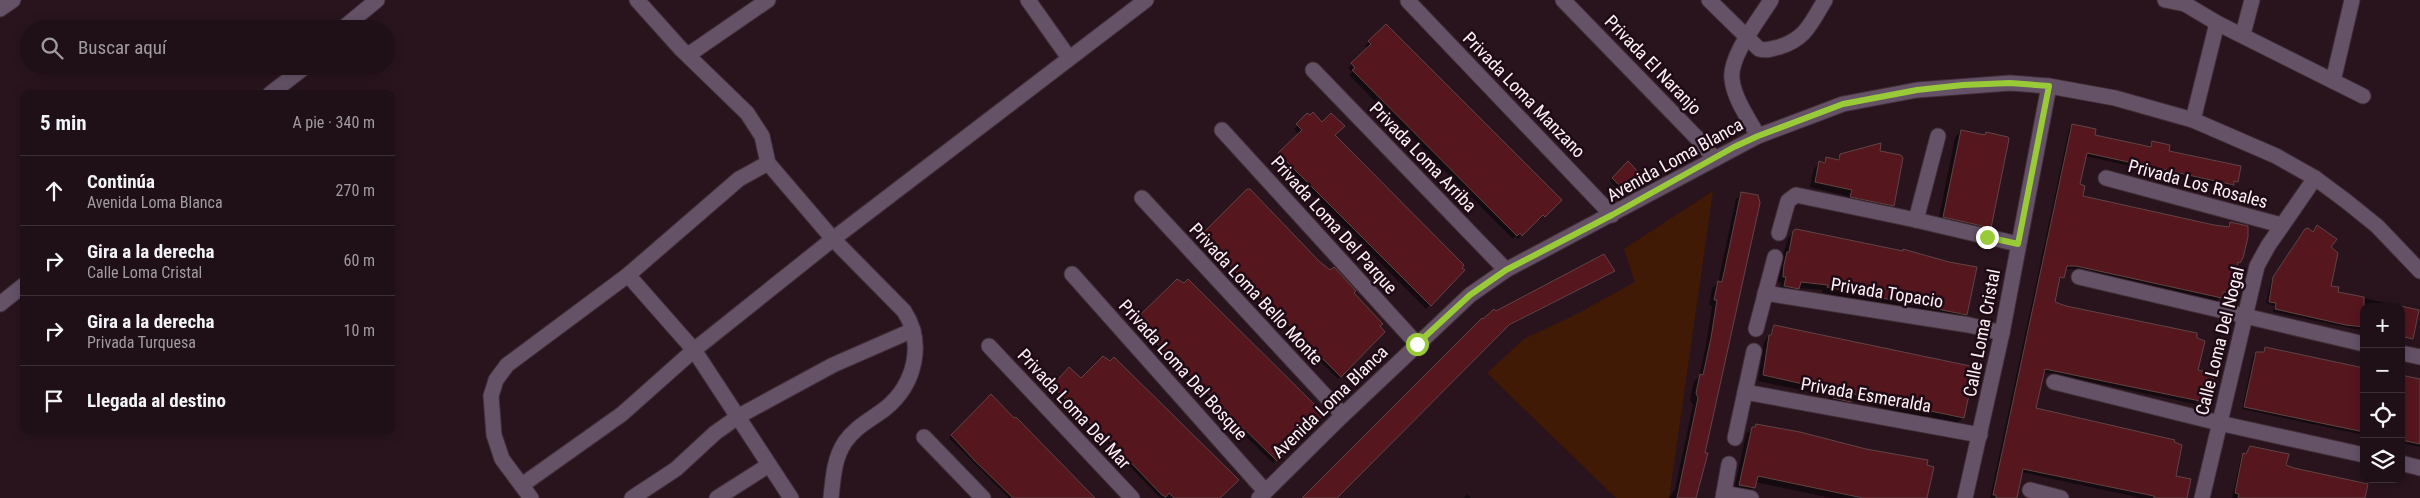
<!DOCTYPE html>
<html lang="es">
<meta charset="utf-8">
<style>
:root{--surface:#1f0f16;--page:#27181f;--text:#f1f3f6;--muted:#a19ca1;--line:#3c2f35}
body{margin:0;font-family:"Roboto Condensed",sans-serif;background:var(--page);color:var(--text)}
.controls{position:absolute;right:15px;bottom:15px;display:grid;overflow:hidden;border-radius:10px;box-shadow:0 2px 12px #0003}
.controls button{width:45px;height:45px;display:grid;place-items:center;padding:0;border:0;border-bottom:1px solid var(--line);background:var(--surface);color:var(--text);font:25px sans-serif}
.stop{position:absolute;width:15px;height:15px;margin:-11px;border:4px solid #98cb37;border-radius:50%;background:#fff}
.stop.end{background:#98cb37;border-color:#fff;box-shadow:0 1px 5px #0008}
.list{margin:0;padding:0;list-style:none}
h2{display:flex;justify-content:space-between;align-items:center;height:65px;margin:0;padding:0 20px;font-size:21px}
h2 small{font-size:16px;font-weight:400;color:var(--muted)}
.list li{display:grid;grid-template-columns:32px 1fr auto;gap:15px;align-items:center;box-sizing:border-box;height:70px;padding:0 20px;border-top:1px solid var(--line)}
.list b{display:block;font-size:19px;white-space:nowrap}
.list p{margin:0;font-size:16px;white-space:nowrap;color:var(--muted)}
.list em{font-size:16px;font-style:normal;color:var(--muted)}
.icon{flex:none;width:28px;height:28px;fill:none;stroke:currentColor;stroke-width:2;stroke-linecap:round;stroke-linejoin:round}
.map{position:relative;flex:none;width:2420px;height:498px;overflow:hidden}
.search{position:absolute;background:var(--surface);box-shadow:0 2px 12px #0003;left:20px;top:20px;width:375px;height:55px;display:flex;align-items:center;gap:12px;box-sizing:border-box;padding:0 18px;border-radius:28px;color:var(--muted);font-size:19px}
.panel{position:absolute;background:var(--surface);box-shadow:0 2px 12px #0003;left:20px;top:90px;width:375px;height:345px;border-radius:10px}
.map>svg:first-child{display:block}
.green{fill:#411a06}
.shadow{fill:#0007}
.building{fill:#56161e;stroke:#604545}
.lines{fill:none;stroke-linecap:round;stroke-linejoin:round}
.minor-casing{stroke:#422f38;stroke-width:17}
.minor{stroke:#655267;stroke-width:15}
.route{stroke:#98cb37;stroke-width:6}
.labels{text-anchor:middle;stroke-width:5;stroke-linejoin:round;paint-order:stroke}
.street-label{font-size:18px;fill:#fdf1f6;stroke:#1f0b15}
</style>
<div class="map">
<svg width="2420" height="498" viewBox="0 0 2420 498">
<rect width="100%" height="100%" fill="#29141e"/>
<path class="green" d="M 1713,191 L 1669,498 L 1616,498 L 1487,373 L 1524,339 L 1577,314 L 1635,282 L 1624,249 Z"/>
<g class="shadow">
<path d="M 1386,26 L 1560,200 L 1540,220 L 1538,218 L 1518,239 L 1515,236 L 1513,239 L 1349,75 L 1352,72 L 1348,68 L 1368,48 L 1365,46 Z"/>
<path d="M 1307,114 L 1334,135 L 1463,270 L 1426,309 L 1275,158 L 1299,134 L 1294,129 Z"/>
<path d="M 2072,125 L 2095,130 L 2093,136 L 2148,147 L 2152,142 L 2169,146 L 2167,152 L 2239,167 L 2237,181 L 2228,178 L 2228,181 L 2236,183 L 2229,188 L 2085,156 L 2079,185 L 2083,186 L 2081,197 L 2214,227 L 2226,228 L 2230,223 L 2247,227 L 2246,237 L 2242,257 L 2236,266 L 2231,292 L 2227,295 L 2221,295 L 2217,301 L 2072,269 L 2065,269 L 2063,277 L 2058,280 L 2054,303 L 2066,307 L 2196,334 L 2195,339 L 2203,342 L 2196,371 L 2213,375 L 2208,397 L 2204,401 L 2198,401 L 2195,404 L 2043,372 L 2035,409 L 2174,440 L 2173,443 L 2181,446 L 2174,477 L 2190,480 L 2186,498 L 2141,498 L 2021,472 L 2016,498 L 1990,498 L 2069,129 Z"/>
<path d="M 1961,131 L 1984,136 L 1986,133 L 1990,227 L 1984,233 L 1938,222 L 1955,137 Z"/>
<path d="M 1878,152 L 1892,205 L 1887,211 L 1845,202 L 1847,196 L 1810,187 L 1814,168 L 1827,159 L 1835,161 L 1841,155 Z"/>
<path d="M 1628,163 L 1638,173 L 1619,191 L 1610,181 Z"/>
<path d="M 1247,190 L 1352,293 L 1384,332 L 1338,379 L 1204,246 L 1208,241 L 1204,235 Z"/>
<path d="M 1742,193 L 1694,498 L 1669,498 L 1675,489 L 1693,405 L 1690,400 L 1694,381 L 1699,377 L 1706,345 L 1712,306 L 1709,305 L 1712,288 L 1718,283 L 1736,199 Z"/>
<path d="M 2315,229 L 2330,247 L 2330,287 L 2337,292 L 2386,303 L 2385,307 L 2364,307 L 2364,331 L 2273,312 L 2274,306 L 2266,303 L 2271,281 L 2291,250 L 2302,233 L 2313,233 Z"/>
<path d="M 1794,232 L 1902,252 L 1904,250 L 1965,315 L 1960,320 L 1822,293 L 1822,290 L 1798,288 L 1792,294 L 1779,292 L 1781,283 L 1778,282 L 1778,272 L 1788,238 Z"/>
<path d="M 1613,271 L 1504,329 L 1336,498 L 1305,498 L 1496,313 Z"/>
<path d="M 1177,280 L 1323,414 L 1273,463 L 1139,332 L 1141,327 L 1135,322 Z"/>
<path d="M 1775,326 L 1963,418 L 1957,423 L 1926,416 L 1924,418 L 1850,400 L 1844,407 L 1828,404 L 1829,396 L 1758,381 L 1764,342 Z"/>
<path d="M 2265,348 L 2364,369 L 2364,435 L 2242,409 L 2253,356 L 2256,353 L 2262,353 Z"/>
<path d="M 1069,368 L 1081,380 L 1219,498 L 1160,498 L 1091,426 L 1088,426 L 1050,388 Z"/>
<path d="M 2401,377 L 2420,381 L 2420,447 L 2401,443 Z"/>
<path d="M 991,395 L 1094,498 L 1009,498 L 949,438 Z"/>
<path d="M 1756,425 L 1926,498 L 1831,498 L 1755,482 L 1754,487 L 1748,493 L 1734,490 L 1746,434 Z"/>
<path d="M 2250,447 L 2285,466 L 2363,498 L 2232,498 L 2241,457 Z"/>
<path d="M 1467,494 L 1471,498 L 1464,498 Z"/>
</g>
<g class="building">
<path d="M 1386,24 L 1562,200 L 1545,217 L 1543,215 L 1522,236 L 1520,233 L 1517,236 L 1352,70 L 1355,68 L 1351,63 L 1371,44 L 1368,41 Z"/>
<path d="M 1313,112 L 1322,122 L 1331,113 L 1345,126 L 1335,135 L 1464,265 L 1462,268 L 1465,270 L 1431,306 L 1278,153 L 1302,130 L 1296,124 L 1307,113 L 1310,115 Z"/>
<path d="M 2072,124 L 2096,129 L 2095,135 L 2151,147 L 2152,141 L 2170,145 L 2169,151 L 2241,166 L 2238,182 L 2234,181 L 2234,185 L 2087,153 L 2080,184 L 2085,186 L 2083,196 L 2214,225 L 2229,227 L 2230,222 L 2248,226 L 2248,237 L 2243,258 L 2240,263 L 2238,262 L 2232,292 L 2223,292 L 2222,298 L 2076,266 L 2067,266 L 2064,278 L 2060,277 L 2055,302 L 2066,306 L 2197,333 L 2197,338 L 2205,341 L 2198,370 L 2214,374 L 2209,398 L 2201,397 L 2200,401 L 2045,369 L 2036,408 L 2175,440 L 2174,442 L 2182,445 L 2176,476 L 2191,479 L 2187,498 L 2154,498 L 2154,496 L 2023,469 L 2017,498 L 1996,498 L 1996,495 L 1993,495 Z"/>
<path d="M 1961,130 L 1985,135 L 1986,132 L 2008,137 L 2009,139 L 1991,228 L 1943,217 Z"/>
<path d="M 1881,143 L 1880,151 L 1901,155 L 1903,158 L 1894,206 L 1850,197 L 1852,190 L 1815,182 L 1819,161 L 1825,163 L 1826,157 L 1839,160 L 1840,154 Z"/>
<path d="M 1628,161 L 1639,173 L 1623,189 L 1612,178 Z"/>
<path d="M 1247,189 L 1250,189 L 1319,261 L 1330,270 L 1334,267 L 1356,291 L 1354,293 L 1383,324 L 1380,326 L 1385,332 L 1341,377 L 1206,242 L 1210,238 L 1205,231 Z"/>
<path d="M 1741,192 L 1758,195 L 1760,203 L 1705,453 L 1708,453 L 1696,498 L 1677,498 L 1698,398 L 1696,393 L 1700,374 L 1703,375 L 1711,338 L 1717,300 L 1714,300 L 1718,281 L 1722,282 Z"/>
<path d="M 2317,225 L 2337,239 L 2331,247 L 2338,253 L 2331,286 L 2339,287 L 2338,292 L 2364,297 L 2364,327 L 2346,325 L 2275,309 L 2276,303 L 2269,302 L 2273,277 L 2305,229 L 2308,228 L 2313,232 Z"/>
<path d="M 1796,229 L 1903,251 L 1903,249 L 1949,262 L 1977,267 L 1967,315 L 1827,287 L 1828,285 L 1801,282 L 1799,289 L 1784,286 L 1786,277 L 1783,277 L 1784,265 L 1787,252 L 1789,252 L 1793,231 Z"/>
<path d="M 1604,254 L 1615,271 L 1509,325 L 1337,498 L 1302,498 L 1482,318 L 1483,319 L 1494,309 L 1496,311 Z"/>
<path d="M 1177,279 L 1184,283 L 1188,279 L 1324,414 L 1277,461 L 1142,329 L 1143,324 L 1137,318 Z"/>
<path d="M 2401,306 L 2419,310 L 2413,339 L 2401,336 Z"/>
<path d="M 1774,325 L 1975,367 L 1964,418 L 1931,411 L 1931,413 L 1853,394 L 1851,402 L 1833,398 L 1834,391 L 1763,375 L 1769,335 L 1771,335 Z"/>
<path d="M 2265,347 L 2364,368 L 2364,432 L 2244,407 L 2256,352 L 2264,352 Z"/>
<path d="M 1103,356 L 1110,361 L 1114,357 L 1239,480 L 1220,498 L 1174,498 L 1169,493 L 1166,497 L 1162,495 L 1094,424 L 1091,424 L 1052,386 L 1069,367 L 1081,378 Z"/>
<path d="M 2401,375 L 2420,379 L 2420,444 L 2401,440 Z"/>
<path d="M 991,394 L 1014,418 L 1016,417 L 1095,498 L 1013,498 L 974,460 L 951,435 Z"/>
<path d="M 1756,424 L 1800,432 L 1866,449 L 1928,460 L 1927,465 L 1934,467 L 1927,498 L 1863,498 L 1758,476 L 1755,488 L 1739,485 L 1752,427 L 1755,427 Z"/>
<path d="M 2250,446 L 2289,454 L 2286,465 L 2294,468 L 2368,484 L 2365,498 L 2238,498 L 2239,494 L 2235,493 L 2243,453 L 2246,454 Z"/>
</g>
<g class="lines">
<g class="minor-casing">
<g id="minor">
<path d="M 637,0 L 681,49 L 747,113 L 762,136 L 768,163 L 833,239 L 904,311 C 925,343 915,384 886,408 C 872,419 856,426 845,442 C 834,458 833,479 831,498"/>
<path d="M 1028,0 L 1069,58"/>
<path d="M 1563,0 L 1697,138 L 1715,159"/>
<path d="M 1709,0 L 1759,49 C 1767,51 1771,49 1779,47 C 1806,39 1811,23 1825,0"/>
<path d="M 2165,0 L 2185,4 L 2217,23 L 2363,96"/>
<path d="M 1408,1 L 1612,215"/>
<path d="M 0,9 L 13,0"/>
<path d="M 342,29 L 377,0"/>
<path d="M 2243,34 L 2252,0"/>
<path d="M 688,55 L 768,0"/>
<path d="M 1313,70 L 1506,270"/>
<path d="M 2333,81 L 2352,0"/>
<path d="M 270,94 L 306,66"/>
<path d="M 2193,120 L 2217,23"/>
<path d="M 1222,130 L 1417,344"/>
<path d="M 1758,136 C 1749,119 1734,99 1732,79 C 1729,56 1759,20 1771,0"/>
<path d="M 2106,178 L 2281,225"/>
<path d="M 1142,198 L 1343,415"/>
<path d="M 1916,220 L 1938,136"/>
<path d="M 1779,233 L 1788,201 L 1796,195 L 1916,220 L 2018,244"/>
<path d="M 1072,274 L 1265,491"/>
<path d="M 628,275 L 694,350 L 791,498"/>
<path d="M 2079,277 L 2364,344"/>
<path d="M 1765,293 L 1969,325 L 2002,333"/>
<path d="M 0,304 L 24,285"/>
<path d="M 1756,329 L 1775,257"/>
<path d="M 989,346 L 1132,498"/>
<path d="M 2401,353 L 2420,357"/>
<path d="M 2054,382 L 2219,423 L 2364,455"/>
<path d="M 1745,392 L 1980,435"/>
<path d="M 924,437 L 983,498"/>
<path d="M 1735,438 L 1754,351"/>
<path d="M 2401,463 L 2420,468"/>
<path d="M 522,485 L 622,414 L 694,350 L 833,239 L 1146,0"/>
<path d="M 2030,490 L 2061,498"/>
<path d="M 1724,493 L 1751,498"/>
<path d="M 531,498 L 502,459 L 494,435 L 491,396 L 496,380 L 507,365 L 628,275 L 739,179 L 768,163"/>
<path d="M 632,498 L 676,469 L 715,433 L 739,416 L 833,365 L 913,330"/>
<path d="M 717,498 L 769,465"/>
<path d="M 1259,498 L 1343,415 L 1470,295 L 1506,270 L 1758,136 L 1843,104 L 1917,90 L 2010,83 L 2049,86 L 2115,98 L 2193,120 L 2276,156 L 2315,178 L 2346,201 L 2377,226 L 2420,271"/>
<path d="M 1723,498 L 1729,464"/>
<path d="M 1965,498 L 2002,333 L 2049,86"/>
<path d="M 2202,498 L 2257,266 L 2268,246 L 2315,178"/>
</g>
</g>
<use href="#minor" class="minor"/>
</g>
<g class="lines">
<path class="route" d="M 1417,344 L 1470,295 L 1506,270 L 1612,215 L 1734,147 L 1758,136 L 1843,104 L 1917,90 L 1963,85 L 2010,83 L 2049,86 L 2018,244 L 1987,237"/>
</g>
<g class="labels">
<g class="street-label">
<text transform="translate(1653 65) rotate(46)" y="6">Privada El Naranjo</text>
<text transform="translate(1524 95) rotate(46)" y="6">Privada Loma Manzano</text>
<text transform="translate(1423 157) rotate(46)" y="6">Privada Loma Arriba</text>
<text transform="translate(1675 160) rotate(-29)" y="6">Avenida Loma Blanca</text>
<text transform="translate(2198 184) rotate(15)" y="6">Privada Los Rosales</text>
<text transform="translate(1334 225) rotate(48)" y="6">Privada Loma Del Parque</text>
<text transform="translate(1887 293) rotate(9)" y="6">Privada Topacio</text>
<text transform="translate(1256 294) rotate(47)" y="6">Privada Loma Bello Monte</text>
<text transform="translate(1982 333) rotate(-79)" y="6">Calle Loma Cristal</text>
<text transform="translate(2220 341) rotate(-76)" y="6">Calle Loma Del Nogal</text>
<text transform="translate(1183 370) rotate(48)" y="6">Privada Loma Del Bosque</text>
<text transform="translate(1866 395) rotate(10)" y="6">Privada Esmeralda</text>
<text transform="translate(1330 402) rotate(-44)" y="6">Avenida Loma Blanca</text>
<text transform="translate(1074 409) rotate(47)" y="6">Privada Loma Del Mar</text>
</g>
</g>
</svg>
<div class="controls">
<button>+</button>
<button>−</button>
<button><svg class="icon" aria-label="locate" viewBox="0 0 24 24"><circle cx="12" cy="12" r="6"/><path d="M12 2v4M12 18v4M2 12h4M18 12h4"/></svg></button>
<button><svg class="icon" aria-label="layers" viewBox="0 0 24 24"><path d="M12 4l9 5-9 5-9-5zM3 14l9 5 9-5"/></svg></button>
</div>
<div class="stop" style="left:1417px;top:344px"></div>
<div class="stop end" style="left:1987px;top:237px"></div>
<div class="search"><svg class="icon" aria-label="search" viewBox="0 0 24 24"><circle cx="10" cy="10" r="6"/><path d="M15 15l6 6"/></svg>Buscar aquí</div>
<section class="panel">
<h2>5 min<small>A pie · 340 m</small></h2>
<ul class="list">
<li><svg class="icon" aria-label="ahead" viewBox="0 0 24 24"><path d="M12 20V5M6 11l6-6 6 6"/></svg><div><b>Continúa</b><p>Avenida Loma Blanca</p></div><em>270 m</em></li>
<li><svg class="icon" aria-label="right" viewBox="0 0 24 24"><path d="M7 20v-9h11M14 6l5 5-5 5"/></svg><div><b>Gira a la derecha</b><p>Calle Loma Cristal</p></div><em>60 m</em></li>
<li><svg class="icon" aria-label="right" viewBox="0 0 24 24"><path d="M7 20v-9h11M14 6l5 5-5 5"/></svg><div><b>Gira a la derecha</b><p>Privada Turquesa</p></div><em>10 m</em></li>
<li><svg class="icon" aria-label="arrive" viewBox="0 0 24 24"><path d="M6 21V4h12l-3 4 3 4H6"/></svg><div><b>Llegada al destino</b></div></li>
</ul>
</section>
</div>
